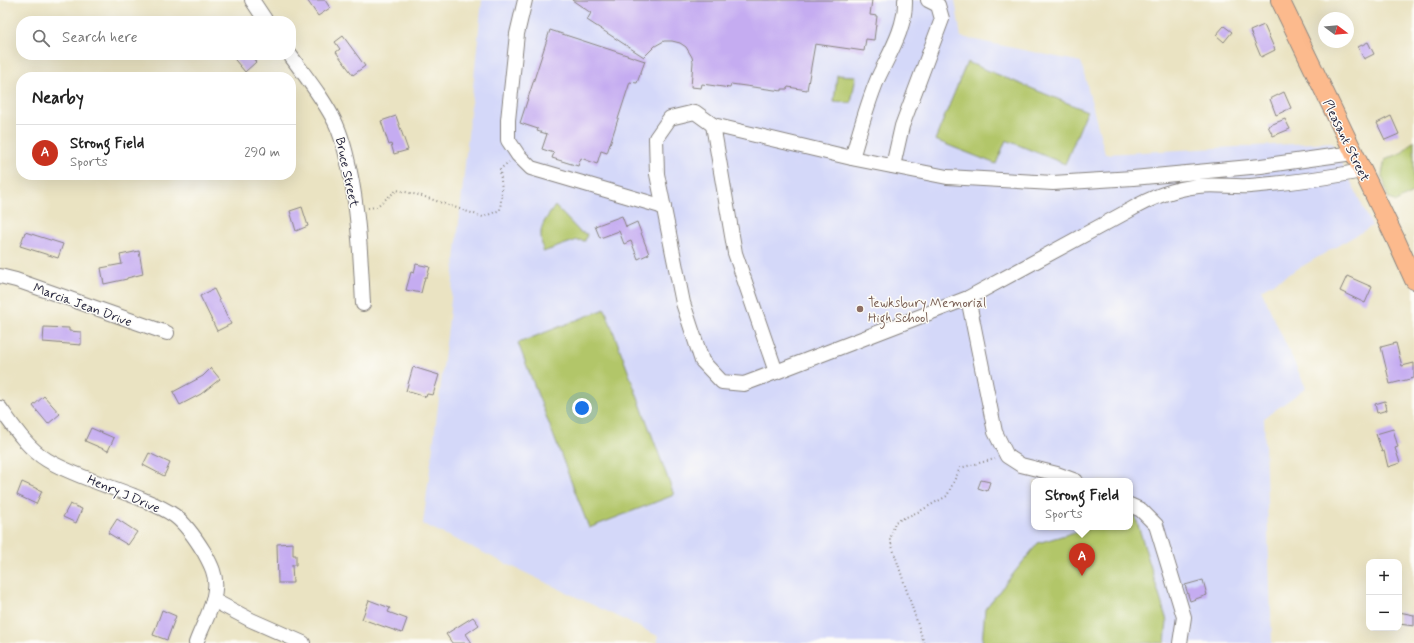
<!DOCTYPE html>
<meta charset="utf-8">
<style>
:root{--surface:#fff;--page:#f6f6f6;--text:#222;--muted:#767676;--line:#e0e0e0;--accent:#c8321e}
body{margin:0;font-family:Mynerve,sans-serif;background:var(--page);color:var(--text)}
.controls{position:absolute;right:12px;bottom:12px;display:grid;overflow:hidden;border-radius:8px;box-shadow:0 4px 16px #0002}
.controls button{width:36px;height:36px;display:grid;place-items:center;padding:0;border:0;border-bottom:1px solid var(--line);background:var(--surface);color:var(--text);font:20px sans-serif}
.compass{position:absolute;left:1318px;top:12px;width:36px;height:36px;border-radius:50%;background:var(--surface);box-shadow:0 4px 16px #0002;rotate:106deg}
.you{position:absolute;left:582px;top:408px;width:14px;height:14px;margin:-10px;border:3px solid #fff;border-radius:50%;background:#1a73e8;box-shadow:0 0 0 6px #1a73e833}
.badge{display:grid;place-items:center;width:26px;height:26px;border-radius:50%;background:var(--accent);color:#fff;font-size:13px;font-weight:700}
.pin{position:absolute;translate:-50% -33px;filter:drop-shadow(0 1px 2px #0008)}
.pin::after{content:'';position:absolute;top:21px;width:14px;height:12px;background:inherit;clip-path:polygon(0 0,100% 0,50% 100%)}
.popup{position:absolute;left:1031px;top:478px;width:102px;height:52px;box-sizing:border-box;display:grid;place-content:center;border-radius:8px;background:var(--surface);filter:drop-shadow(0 1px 3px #0005);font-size:13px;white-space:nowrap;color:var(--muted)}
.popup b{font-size:15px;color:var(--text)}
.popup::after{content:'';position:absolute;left:50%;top:100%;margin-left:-8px;border:8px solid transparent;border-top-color:var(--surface)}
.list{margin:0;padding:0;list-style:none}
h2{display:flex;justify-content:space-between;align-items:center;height:52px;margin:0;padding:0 16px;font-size:17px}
h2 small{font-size:13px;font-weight:400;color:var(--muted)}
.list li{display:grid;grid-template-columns:26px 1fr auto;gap:12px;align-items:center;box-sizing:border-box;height:56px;padding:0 16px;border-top:1px solid var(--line)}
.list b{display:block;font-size:15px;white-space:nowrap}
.list p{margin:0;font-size:13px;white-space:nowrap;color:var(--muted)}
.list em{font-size:13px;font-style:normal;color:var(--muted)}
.icon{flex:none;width:22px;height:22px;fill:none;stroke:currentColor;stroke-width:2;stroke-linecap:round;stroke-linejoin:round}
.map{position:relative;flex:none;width:1414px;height:643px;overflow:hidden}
.search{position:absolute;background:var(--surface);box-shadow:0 4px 16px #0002;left:16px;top:16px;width:280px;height:44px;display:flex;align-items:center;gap:10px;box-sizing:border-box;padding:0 14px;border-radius:16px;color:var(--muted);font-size:15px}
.panel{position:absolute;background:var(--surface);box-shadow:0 4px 16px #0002;left:16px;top:72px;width:280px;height:108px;border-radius:16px}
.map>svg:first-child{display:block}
.built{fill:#d4d8f9;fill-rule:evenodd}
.green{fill:#b2c669;stroke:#6a7452}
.building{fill:#c5acf1}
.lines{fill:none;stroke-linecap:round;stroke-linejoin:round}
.minor-casing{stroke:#86827e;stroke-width:16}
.major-casing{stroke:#86827e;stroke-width:20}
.path{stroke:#86827e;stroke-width:2;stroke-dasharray:1 3;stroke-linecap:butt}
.minor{stroke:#fff;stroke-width:14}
.major{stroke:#fcba8d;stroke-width:18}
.education-dot{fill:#8d6e63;stroke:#fdfcf7;stroke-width:1.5}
.labels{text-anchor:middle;stroke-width:3;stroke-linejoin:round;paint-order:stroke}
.street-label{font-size:13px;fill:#22223b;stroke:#fdfcf7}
.education-label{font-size:13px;fill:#785e54;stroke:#fdfcf7;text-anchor:start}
</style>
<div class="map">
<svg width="1414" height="643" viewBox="0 0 1414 643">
<rect width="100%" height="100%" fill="#fdfcf7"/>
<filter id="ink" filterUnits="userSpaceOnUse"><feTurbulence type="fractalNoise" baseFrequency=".025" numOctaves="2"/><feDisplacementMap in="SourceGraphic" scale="8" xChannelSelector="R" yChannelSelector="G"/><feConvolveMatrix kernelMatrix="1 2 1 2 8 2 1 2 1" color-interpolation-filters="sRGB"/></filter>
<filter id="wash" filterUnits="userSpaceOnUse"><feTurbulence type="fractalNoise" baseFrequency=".012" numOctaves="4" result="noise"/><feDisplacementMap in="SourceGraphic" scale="16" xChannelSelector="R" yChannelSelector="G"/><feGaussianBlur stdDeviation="0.9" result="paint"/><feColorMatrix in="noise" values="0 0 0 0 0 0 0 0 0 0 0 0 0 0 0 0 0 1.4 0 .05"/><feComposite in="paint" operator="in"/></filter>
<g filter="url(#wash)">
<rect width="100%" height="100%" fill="#eae3c2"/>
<path class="built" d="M 482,0 L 955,0 L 961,37 L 1081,62 L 1105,154 L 1332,142 L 1372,226 L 1261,290 L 1306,388 L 1264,418 L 1272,643 L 658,643 L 658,636 L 423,524 L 448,328 ZM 1034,481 L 1130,481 L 1130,527 L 1034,527 Z"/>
<g class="green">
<path d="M 967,62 L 1087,111 L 1065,164 L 1006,140 L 996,164 L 935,140 Z"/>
<path d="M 837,75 L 856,76 L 851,103 L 834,102 Z"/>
<path d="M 1414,140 L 1414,192 L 1396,202 L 1388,198 L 1382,174 L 1385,160 L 1403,152 Z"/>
<path d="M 555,206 L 580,232 L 587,234 L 585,241 L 577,240 L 543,252 C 539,227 540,227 555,206 Z"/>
<path d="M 605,309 L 674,495 L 589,528 L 518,343 Z"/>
<path d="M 1135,515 L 1167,621 L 1165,643 L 982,643 L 985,609 L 1038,543 L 1092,527 L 1130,527 L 1130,516 Z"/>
</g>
<g id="blocks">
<g class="building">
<path d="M 307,0 L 325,0 L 330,8 L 318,16 Z"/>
<path d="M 572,0 L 872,0 L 870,15 L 877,16 L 874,40 L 866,39 L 864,51 L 815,44 L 807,90 L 788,87 L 787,89 L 782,89 L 782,91 L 731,84 L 730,88 L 702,84 L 701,88 L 691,87 L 693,62 L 692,57 L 686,47 L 680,43 L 672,41 L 664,41 L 655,46 L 644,57 L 587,20 L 591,13 Z"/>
<path d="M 1264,25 L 1275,50 L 1261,57 L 1250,31 Z"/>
<path d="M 1224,26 L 1232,32 L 1224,42 L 1216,35 Z"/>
<path d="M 550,30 L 645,61 L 637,83 L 630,82 L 607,153 L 601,151 L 597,164 L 581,158 L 578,166 L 552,158 L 554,153 L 542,149 L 547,134 L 537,131 L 538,129 L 520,123 Z"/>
<path d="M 343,36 L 365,66 L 353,75 L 336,52 L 340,49 L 335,42 Z"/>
<path d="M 1368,42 L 1374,54 L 1364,59 L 1358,47 Z"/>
<path d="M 231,55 L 250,55 L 256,62 L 245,72 Z"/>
<path d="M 1284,92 L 1291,108 L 1276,115 L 1270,99 Z"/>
<path d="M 396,116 L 408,150 L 394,154 L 391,144 L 389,145 L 381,121 Z"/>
<path d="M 1391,116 L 1399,134 L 1385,140 L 1377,123 Z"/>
<path d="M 1285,119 L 1290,129 L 1273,136 L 1268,126 Z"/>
<path d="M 302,207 L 308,226 L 296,231 L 290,211 Z"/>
<path d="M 622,216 L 626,227 L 637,222 L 649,254 L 638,259 L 631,241 L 624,244 L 619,231 L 600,238 L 595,226 Z"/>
<path d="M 25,232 L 63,244 L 58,258 L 20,246 Z"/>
<path d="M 139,251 L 143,274 L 127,278 L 127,279 L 104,284 L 101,268 L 122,264 L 120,255 Z"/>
<path d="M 416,264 L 430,267 L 427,277 L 425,277 L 421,293 L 406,290 L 411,272 L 414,273 Z"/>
<path d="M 1347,276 L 1372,287 L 1365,303 L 1340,291 Z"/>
<path d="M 214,289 L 231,324 L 217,331 L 200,296 Z"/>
<path d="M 44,327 L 69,328 L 69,331 L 81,332 L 81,345 L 43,342 Z"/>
<path d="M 1396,343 L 1402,366 L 1414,363 L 1414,378 L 1390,384 L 1381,347 Z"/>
<path d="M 413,367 L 439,375 L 433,395 L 427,394 L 426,397 L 406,391 Z"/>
<path d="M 211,368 L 220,379 L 201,394 L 180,405 L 173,392 L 203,376 Z"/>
<path d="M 44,396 L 60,414 L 48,424 L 33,406 Z"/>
<path d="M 1385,401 L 1387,410 L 1377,413 L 1375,404 Z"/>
<path d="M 91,428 L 114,438 L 108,451 L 85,441 Z"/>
<path d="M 1393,429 L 1398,447 L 1395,448 L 1400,463 L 1388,467 L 1384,451 L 1382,452 L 1376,434 Z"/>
<path d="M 149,453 L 170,463 L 164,476 L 143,465 Z"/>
<path d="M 981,480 L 990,482 L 987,491 L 978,488 Z"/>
<path d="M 22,482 L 42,491 L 36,504 L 17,495 Z"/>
<path d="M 70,504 L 82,509 L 76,523 L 63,517 Z"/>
<path d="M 117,519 L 137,532 L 128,545 L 108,533 Z"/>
<path d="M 293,543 L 293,555 L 296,555 L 296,565 L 292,565 L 293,583 L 278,583 L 277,544 Z"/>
<path d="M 1203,580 L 1207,595 L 1190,601 L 1185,585 Z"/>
<path d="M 369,600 L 390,608 L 388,612 L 407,619 L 402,633 L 362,619 Z"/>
<path d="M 162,610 L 176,616 L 167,640 L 153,635 Z"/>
<path d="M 1399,612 L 1414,615 L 1414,626 L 1399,624 Z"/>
<path d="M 473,617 L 479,625 L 466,634 L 472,643 L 452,643 L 446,634 Z"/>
</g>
</g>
</g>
<g filter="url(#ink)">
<use href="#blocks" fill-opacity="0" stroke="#86827e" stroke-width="1"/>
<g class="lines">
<g class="minor-casing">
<g id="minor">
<path d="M 252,0 L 266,21"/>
<path d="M 525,0 L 517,34 L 508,120 L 508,140 L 518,155 L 531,168 L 664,207"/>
<path d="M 290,55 C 306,77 324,99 336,124 C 344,142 348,162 352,182 C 359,222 361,263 363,304"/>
<path d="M 713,125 L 695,112 L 670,118 L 656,138 L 657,174 L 683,303 L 702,361 L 722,382 L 744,384 L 776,372"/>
<path d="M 1353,153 L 1261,166 L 1133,178 L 1053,183 L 947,177 L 856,159 L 713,125 L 735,253 L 776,372 L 968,298 L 1130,210 C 1150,198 1174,189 1198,186 C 1215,184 1233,187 1250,186 C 1288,183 1325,178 1362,171"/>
<path d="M 852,158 C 860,131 867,104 878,78 C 889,54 906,28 905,0"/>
<path d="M 893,166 L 902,126 L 942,19 L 938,5 L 928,0"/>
<path d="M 0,276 L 16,280 L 167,333"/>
<path d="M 968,298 L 995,432 L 1007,456 L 1021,465 L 1057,474 L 1076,481"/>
<path d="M 0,408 C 13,426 27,448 47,460 C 72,475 106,485 134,496 C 148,502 163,507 175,516 C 187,525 196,539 204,552 C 210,563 217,575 215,589 C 214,607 202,626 196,643"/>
<path d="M 1130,505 L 1141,510 L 1156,525 L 1184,617 L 1180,643"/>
<path d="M 213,600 L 251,620 L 303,643"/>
</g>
</g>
<g class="major-casing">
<path id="major" d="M 1280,0 L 1396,240 L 1414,280"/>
</g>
<g class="path">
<path d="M 368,208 L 376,207 L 397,190 L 422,196 L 483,217 L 500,210 L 502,191 L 500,169 L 509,162"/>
<path d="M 924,643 L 890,540 L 895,522 L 920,511 L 947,496 L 960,468 L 995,459"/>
</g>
<use href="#minor" class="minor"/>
<use href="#major" class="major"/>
</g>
</g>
<circle class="education-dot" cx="860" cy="309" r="4"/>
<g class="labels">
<g class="street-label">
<text transform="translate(1347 140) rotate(64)" y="5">Pleasant Street</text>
<text transform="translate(348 172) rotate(78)" y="5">Bruce Street</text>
<text transform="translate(83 304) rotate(20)" y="5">Marcia Jean Drive</text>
<text transform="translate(124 493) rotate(23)" y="5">Henry J Drive</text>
</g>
<g class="education-label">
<text x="868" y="307">Tewksbury Memorial<tspan x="868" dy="15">High School</tspan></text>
</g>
</g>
</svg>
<div class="controls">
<button>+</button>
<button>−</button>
</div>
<svg class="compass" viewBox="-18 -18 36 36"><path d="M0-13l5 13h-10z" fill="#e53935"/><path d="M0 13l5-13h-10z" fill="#767676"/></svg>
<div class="you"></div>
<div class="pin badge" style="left:1082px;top:576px">A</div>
<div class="popup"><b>Strong Field</b>Sports</div>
<div class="search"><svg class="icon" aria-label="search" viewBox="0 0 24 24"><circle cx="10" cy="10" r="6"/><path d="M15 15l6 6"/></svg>Search here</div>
<section class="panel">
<h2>Nearby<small></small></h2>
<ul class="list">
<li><span class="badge">A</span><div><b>Strong Field</b><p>Sports</p></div><em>290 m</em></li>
</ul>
</section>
</div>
